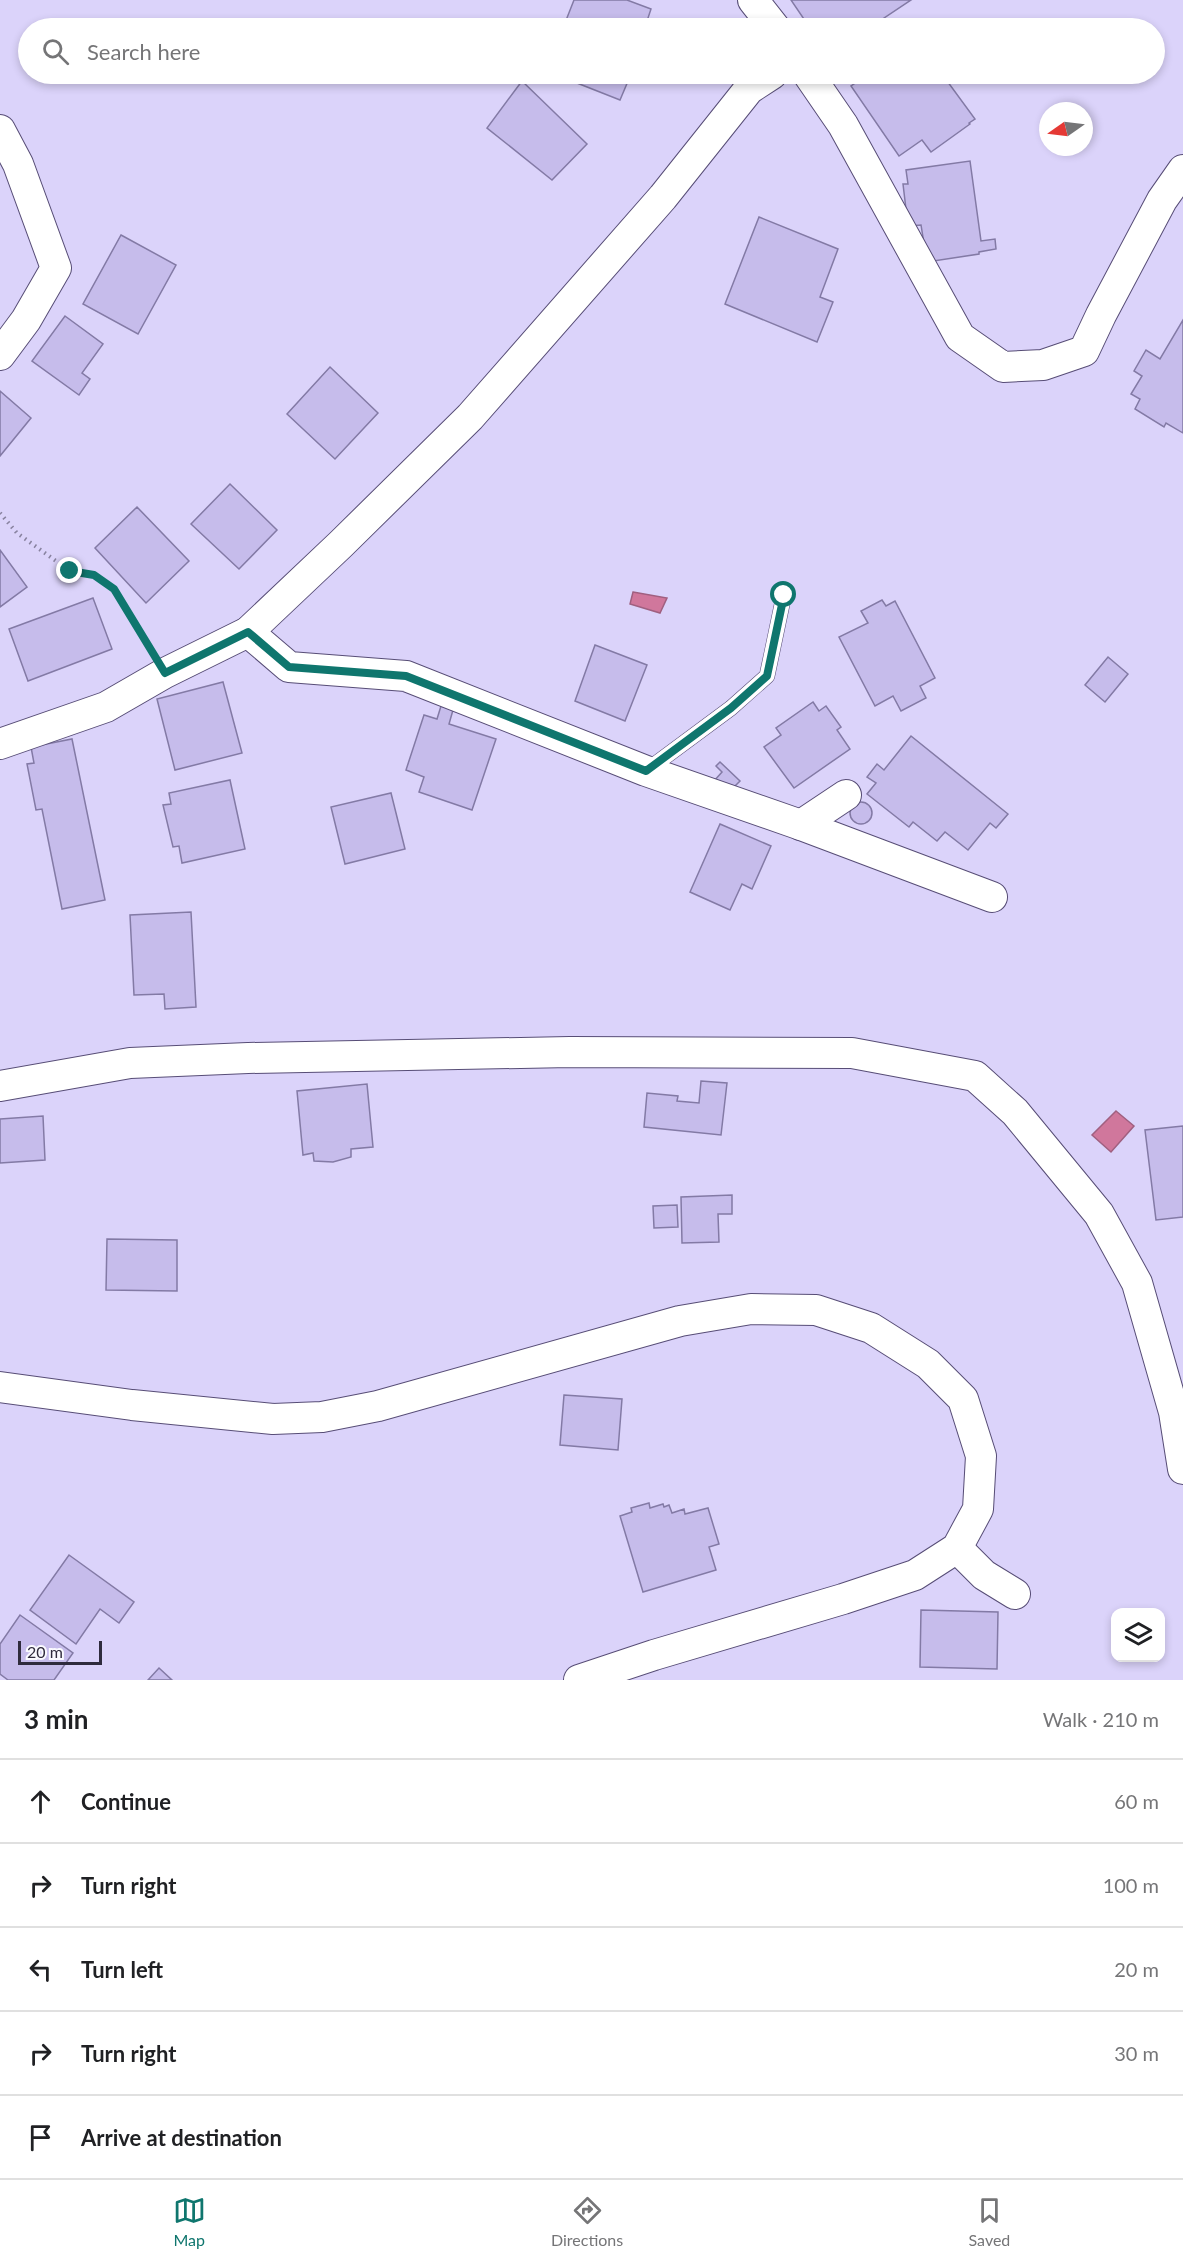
<!DOCTYPE html>
<meta charset="utf-8">
<style>
:root{--surface:#fff;--page:#f6f6f6;--text:#202124;--muted:#757577;--line:#e0e0e0;--accent:#0f766e}
body{margin:0;font-family:Lato,sans-serif;background:var(--page);color:var(--text)}
.controls{position:absolute;right:18px;bottom:18px;display:grid;overflow:hidden;border-radius:12px;box-shadow:0 3px 9px #0003}
.controls button{width:54px;height:54px;display:grid;place-items:center;padding:0;border:0;border-bottom:2px solid var(--line);background:var(--surface);color:var(--text);font:30px sans-serif}
.compass{position:absolute;left:1039px;top:102px;width:54px;height:54px;border-radius:50%;background:var(--surface);box-shadow:0 3px 9px #0003;rotate:256deg}
.scale{position:absolute;left:18px;bottom:15px;width:84px;box-sizing:border-box;padding-left:6px;border:3px solid #2f2b3d;border-top:0;font-size:16px;line-height:21px;white-space:nowrap;color:#2f2b3d;-webkit-text-stroke:4px #fafaff;paint-order:stroke}
.stop{position:absolute;width:18px;height:18px;margin:-14px;border:4px solid #0f766e;border-radius:50%;background:#fff}
.stop.end{background:#0f766e;border-color:#fff;box-shadow:0 2px 6px #0008}
.list{margin:0;padding:0;list-style:none}
h2{display:flex;justify-content:space-between;align-items:center;height:78px;margin:0;padding:0 24px;font-size:26px}
h2 small{font-size:20px;font-weight:400;color:var(--muted)}
.list li{display:grid;grid-template-columns:39px 1fr auto;gap:18px;align-items:center;box-sizing:border-box;height:84px;padding:0 24px;border-top:2px solid var(--line)}
.list b{display:block;font-size:22px;white-space:nowrap}
.list em{font-size:20px;font-style:normal;color:var(--muted)}
.icon{flex:none;width:33px;height:33px;fill:none;stroke:currentColor;stroke-width:2;stroke-linecap:round;stroke-linejoin:round}
.map{position:relative;flex:none;width:1183px;height:1680px;overflow:hidden}
.search{position:absolute;background:var(--surface);box-shadow:0 3px 9px #0003;left:18px;right:18px;top:18px;height:66px;display:flex;align-items:center;gap:15px;box-sizing:border-box;padding:0 21px;border-radius:33px;color:var(--muted);font-size:22px}
.sheet{height:498px;background:var(--surface)}
nav{display:flex;justify-content:space-around;align-items:center;box-sizing:border-box;height:84px;border-top:2px solid var(--line);background:var(--surface);font-size:16px;color:var(--muted)}
nav a{display:grid;justify-items:center;gap:3px}
nav .on{color:var(--accent)}
.map>svg:first-child{display:block}
.water{fill:#d0779c;stroke:#a06080;stroke-width:1.5}
.building{fill:#c6bceb;stroke:#837aa5;stroke-width:1.5}
.lines{fill:none;stroke-linecap:round;stroke-linejoin:round}
.lane-casing{stroke:#574d76;stroke-width:16}
.street-casing{stroke:#574d76;stroke-width:32}
.path{stroke:#8983a0;stroke-width:4;stroke-dasharray:1.5 4.5;stroke-linecap:butt}
.lane{stroke:#fff;stroke-width:15}
.street{stroke:#fff;stroke-width:30}
.route{stroke:#0f766e;stroke-width:8}
</style>
<div class="map">
<svg width="1183" height="1680" viewBox="0 0 1183 1680">
<rect width="100%" height="100%" fill="#dbd3fa"/>
<g class="water">
<path d="M 633,592 L 667,598 L 660,613 L 630,604 Z"/>
<path d="M 1116,1111 L 1134,1126 L 1111,1152 L 1092,1135 Z"/>
</g>
<g class="building">
<path d="M 574,0 L 627,0 L 651,9 L 647,21 L 665,28 L 563,28 Z"/>
<path d="M 791,0 L 911,0 L 869,28 L 855,28 L 851,21 L 840,28 L 810,28 Z"/>
<path d="M 581,74 L 631,74 L 620,100 L 577,83 Z"/>
<path d="M 869,74 L 942,74 L 975,119 L 969,123 L 970,124 L 931,152 L 922,140 L 899,156 L 851,86 Z"/>
<path d="M 522,81 L 587,144 L 552,180 L 487,128 Z"/>
<path d="M 970,161 L 981,241 L 995,239 L 996,249 L 979,252 L 979,254 L 927,262 L 921,225 L 908,226 L 903,184 L 908,184 L 906,170 Z"/>
<path d="M 759,217 L 838,249 L 820,297 L 833,302 L 817,342 L 725,304 Z"/>
<path d="M 121,235 L 176,265 L 138,334 L 83,304 Z"/>
<path d="M 65,316 L 103,344 L 82,373 L 90,379 L 79,395 L 32,361 Z"/>
<path d="M 1183,320 L 1183,433 L 1166,423 L 1164,427 L 1135,409 L 1140,399 L 1131,394 L 1142,376 L 1134,371 L 1146,350 L 1160,359 Z"/>
<path d="M 330,367 L 378,413 L 335,459 L 287,414 Z"/>
<path d="M 0,391 L 31,418 L 0,456 Z"/>
<path d="M 230,484 L 277,530 L 239,569 L 191,524 Z"/>
<path d="M 137,507 L 189,561 L 146,603 L 95,548 Z"/>
<path d="M 0,550 L 27,587 L 0,607 Z"/>
<path d="M 93,598 L 112,649 L 28,681 L 9,629 Z"/>
<path d="M 882,600 L 886,606 L 895,601 L 935,678 L 920,686 L 926,698 L 901,711 L 893,696 L 875,706 L 839,637 L 868,623 L 861,611 Z"/>
<path d="M 595,645 L 647,665 L 625,721 L 575,701 Z"/>
<path d="M 1108,657 L 1128,674 L 1105,702 L 1085,685 Z"/>
<path d="M 223,682 L 242,753 L 175,770 L 157,699 Z"/>
<path d="M 813,702 L 819,711 L 826,706 L 841,727 L 837,730 L 850,749 L 794,788 L 764,747 L 781,735 L 776,728 Z"/>
<path d="M 441,706 L 453,710 L 449,724 L 496,739 L 472,810 L 419,792 L 424,777 L 406,770 L 424,715 L 437,719 Z"/>
<path d="M 911,736 L 1008,814 L 996,828 L 990,823 L 968,850 L 945,832 L 937,841 L 913,822 L 909,827 L 867,794 L 876,783 L 867,777 L 877,764 L 884,770 Z"/>
<path d="M 72,739 L 105,900 L 62,909 L 42,809 L 36,810 L 27,764 L 34,763 L 31,747 Z"/>
<path d="M 720,762 L 740,781 L 727,794 L 714,781 L 722,772 L 716,766 Z"/>
<path d="M 230,780 L 245,849 L 182,863 L 179,846 L 173,847 L 163,805 L 171,804 L 169,793 Z"/>
<path d="M 391,793 L 405,849 L 345,864 L 331,807 Z"/>
<circle cx="861" cy="813" r="11"/>
<path d="M 720,824 L 771,846 L 752,889 L 742,884 L 730,910 L 690,892 Z"/>
<path d="M 191,912 L 196,1007 L 165,1009 L 164,994 L 134,995 L 130,915 Z"/>
<path d="M 701,1081 L 727,1083 L 721,1135 L 644,1127 L 647,1093 L 678,1096 L 677,1101 L 699,1103 Z"/>
<path d="M 367,1084 L 373,1147 L 351,1149 L 351,1157 L 333,1162 L 314,1161 L 313,1153 L 303,1155 L 297,1091 Z"/>
<path d="M 43,1116 L 45,1160 L 0,1163 L 0,1119 Z"/>
<path d="M 1183,1126 L 1183,1217 L 1156,1220 L 1145,1130 Z"/>
<path d="M 732,1195 L 732,1214 L 718,1214 L 719,1242 L 682,1243 L 681,1197 Z"/>
<path d="M 677,1205 L 678,1227 L 654,1228 L 653,1206 Z"/>
<path d="M 107,1239 L 177,1240 L 177,1291 L 106,1290 Z"/>
<path d="M 564,1395 L 622,1399 L 618,1450 L 560,1445 Z"/>
<path d="M 649,1503 L 650,1508 L 663,1504 L 664,1507 L 669,1505 L 672,1513 L 684,1509 L 685,1514 L 708,1508 L 719,1544 L 709,1547 L 716,1570 L 643,1592 L 620,1516 L 632,1512 L 631,1508 Z"/>
<path d="M 69,1555 L 134,1602 L 119,1623 L 100,1609 L 76,1644 L 30,1610 Z"/>
<path d="M 921,1610 L 998,1612 L 997,1669 L 920,1667 Z"/>
<path d="M 20,1615 L 73,1653 L 54,1680 L 8,1680 L 0,1674 L 0,1644 Z"/>
<path d="M 159,1668 L 172,1680 L 148,1680 Z"/>
</g>
<g class="lines">
<g class="lane-casing">
<path id="lane" d="M 646,771 L 731,708 L 767,676 L 784,595"/>
</g>
<g class="street-casing">
<g id="street">
<path d="M 753,0 L 775,28"/>
<path d="M 808,74 L 843,125 L 960,337 L 1003,367 L 1043,365 L 1084,351 L 1101,315 L 1162,200 L 1183,170"/>
<path d="M 0,130 L 18,164 L 56,268 L 26,320 L 0,355"/>
<path d="M 248,632 L 289,667 L 406,676 L 646,771 L 801,825 L 992,897"/>
<path d="M 0,744 L 106,707 L 165,673 L 248,632 L 341,544 L 470,417 L 663,197 L 749,89 L 772,74"/>
<path d="M 801,825 L 846,795"/>
<path d="M 0,1086 L 130,1063 L 248,1058 L 570,1052 L 852,1053 L 975,1076 L 1015,1112 L 1099,1214 L 1137,1283 L 1174,1412 L 1183,1469"/>
<path d="M 0,1387 L 132,1405 L 273,1419 L 322,1417 L 378,1406 L 680,1321 L 751,1309 L 816,1310 L 871,1328 L 928,1364 L 963,1399 L 981,1456 L 978,1509 L 957,1548 L 915,1575 L 843,1599 L 654,1655 L 579,1680"/>
<path d="M 957,1548 L 984,1575 L 1015,1594"/>
</g>
</g>
<path class="path" d="M 0,513 L 17,533 L 70,571 L 94,575 L 114,589 L 150,648"/>
<use href="#lane" class="lane"/>
<use href="#street" class="street"/>
</g>
<g class="lines">
<path class="route" d="M 70,571 L 94,575 L 114,589 L 165,673 L 248,632 L 289,667 L 406,676 L 646,771 L 731,708 L 767,676 L 784,595"/>
</g>
</svg>
<div class="controls">
<button><svg class="icon" aria-label="layers" viewBox="0 0 24 24"><path d="M12 4l9 5-9 5-9-5zM3 14l9 5 9-5"/></svg></button>
</div>
<svg class="compass" viewBox="-18 -18 36 36"><path d="M0-13l5 13h-10z" fill="#e53935"/><path d="M0 13l5-13h-10z" fill="#757577"/></svg>
<div class="scale">20 m</div>
<div class="stop" style="left:784px;top:595px"></div>
<div class="stop end" style="left:70px;top:571px"></div>
<div class="search"><svg class="icon" aria-label="search" viewBox="0 0 24 24"><circle cx="10" cy="10" r="6"/><path d="M15 15l6 6"/></svg>Search here</div>
</div>
<section class="sheet">
<h2>3 min<small>Walk · 210 m</small></h2>
<ul class="list">
<li><svg class="icon" aria-label="ahead" viewBox="0 0 24 24"><path d="M12 20V5M6 11l6-6 6 6"/></svg><div><b>Continue</b></div><em>60 m</em></li>
<li><svg class="icon" aria-label="right" viewBox="0 0 24 24"><path d="M7 20v-9h11M14 6l5 5-5 5"/></svg><div><b>Turn right</b></div><em>100 m</em></li>
<li><svg class="icon" aria-label="left" viewBox="0 0 24 24"><path d="M17 20v-9H6M10 6l-5 5 5 5"/></svg><div><b>Turn left</b></div><em>20 m</em></li>
<li><svg class="icon" aria-label="right" viewBox="0 0 24 24"><path d="M7 20v-9h11M14 6l5 5-5 5"/></svg><div><b>Turn right</b></div><em>30 m</em></li>
<li><svg class="icon" aria-label="arrive" viewBox="0 0 24 24"><path d="M6 21V4h12l-3 4 3 4H6"/></svg><div><b>Arrive at destination</b></div></li>
</ul>
</section>
<nav>
<a class="on"><svg class="icon" aria-label="map" viewBox="0 0 24 24"><path d="M3 6l6-2 6 2 6-2v14l-6 2-6-2-6 2zM9 4v14M15 6v14"/></svg>Map</a>
<a><svg class="icon" aria-label="directions" viewBox="0 0 24 24"><path d="M12 3l9 9-9 9-9-9zM9 14v-3h6M13 9l2 2-2 2"/></svg>Directions</a>
<a><svg class="icon" aria-label="saved" viewBox="0 0 24 24"><path d="M7 4h10v16l-5-4-5 4z"/></svg>Saved</a>
</nav>
